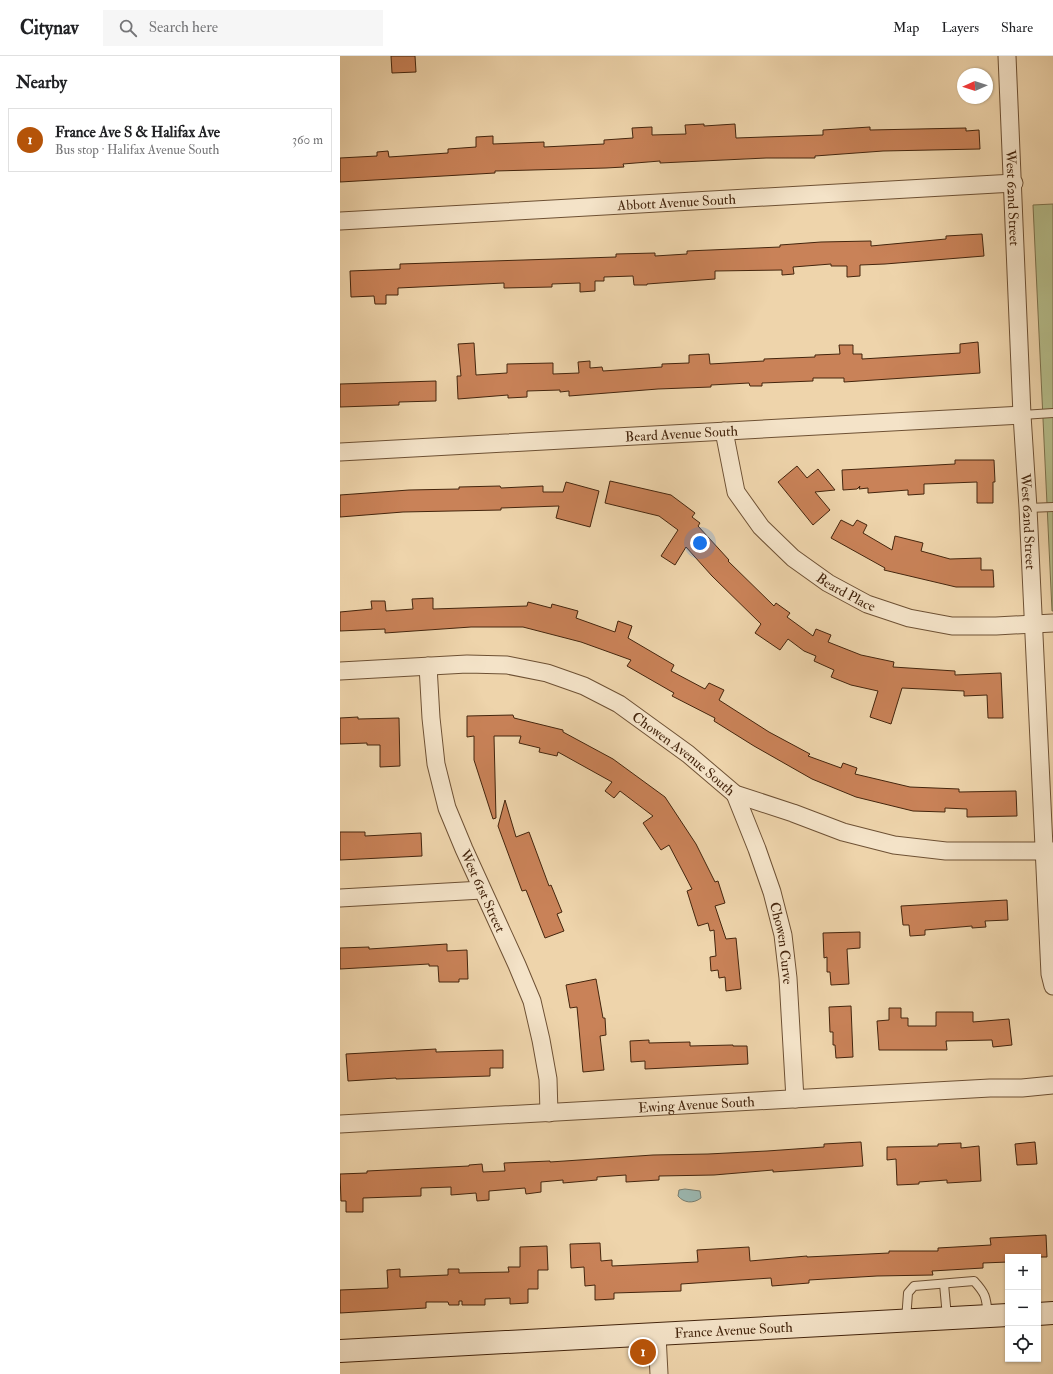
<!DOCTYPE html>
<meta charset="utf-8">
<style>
:root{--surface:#fff;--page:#f6f6f6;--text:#202124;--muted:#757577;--line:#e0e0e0;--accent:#b45309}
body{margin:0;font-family:"IM FELL Double Pica",serif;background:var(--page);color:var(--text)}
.controls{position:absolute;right:12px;bottom:12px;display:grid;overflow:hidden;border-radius:0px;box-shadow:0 1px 3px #0004}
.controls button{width:36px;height:36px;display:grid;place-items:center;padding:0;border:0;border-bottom:1px solid var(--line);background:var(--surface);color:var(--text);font:20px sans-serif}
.compass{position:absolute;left:617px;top:12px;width:36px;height:36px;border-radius:50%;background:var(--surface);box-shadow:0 1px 3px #0004;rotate:267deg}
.you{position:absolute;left:360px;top:487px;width:14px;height:14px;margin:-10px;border:3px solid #fff;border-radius:50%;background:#1a73e8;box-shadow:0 0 0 6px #1a73e833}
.badge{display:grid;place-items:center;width:26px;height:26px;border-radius:50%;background:var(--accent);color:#fff;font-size:13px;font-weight:700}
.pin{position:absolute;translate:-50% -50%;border:2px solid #fff;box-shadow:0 1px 4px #0006}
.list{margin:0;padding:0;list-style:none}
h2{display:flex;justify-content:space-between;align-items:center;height:52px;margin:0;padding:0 16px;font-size:17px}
h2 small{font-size:13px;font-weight:400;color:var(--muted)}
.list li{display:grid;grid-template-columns:26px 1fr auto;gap:12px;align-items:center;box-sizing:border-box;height:64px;margin:0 8px 8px;padding:0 8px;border:1px solid var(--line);border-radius:0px}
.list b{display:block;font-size:15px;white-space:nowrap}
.list p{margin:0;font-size:13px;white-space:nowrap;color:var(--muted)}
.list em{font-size:13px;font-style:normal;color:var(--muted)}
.icon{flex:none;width:22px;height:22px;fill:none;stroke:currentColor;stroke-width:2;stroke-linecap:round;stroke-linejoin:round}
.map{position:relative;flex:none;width:713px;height:1318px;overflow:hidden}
header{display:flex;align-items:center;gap:24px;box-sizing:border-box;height:56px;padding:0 20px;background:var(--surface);border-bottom:1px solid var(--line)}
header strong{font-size:19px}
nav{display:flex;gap:22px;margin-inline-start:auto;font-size:14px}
.search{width:280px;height:36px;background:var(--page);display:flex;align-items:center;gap:10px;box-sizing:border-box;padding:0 14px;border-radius:0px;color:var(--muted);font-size:15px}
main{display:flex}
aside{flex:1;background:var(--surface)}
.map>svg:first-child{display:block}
.green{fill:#b5bd8b;stroke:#7c714c}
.water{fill:#9bb7b0;stroke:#787d6f}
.building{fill:#c98258;stroke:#44250d}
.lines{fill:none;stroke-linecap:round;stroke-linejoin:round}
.lane-casing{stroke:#6e5134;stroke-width:10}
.street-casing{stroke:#6e5134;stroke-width:19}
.secondary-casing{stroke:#44250d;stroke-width:24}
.lane{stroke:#f4e3c8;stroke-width:8}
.street{stroke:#f4e3c8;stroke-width:17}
.secondary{stroke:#f4e3c8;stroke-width:22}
.labels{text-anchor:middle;stroke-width:3;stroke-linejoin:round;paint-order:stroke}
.street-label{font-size:14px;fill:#44250d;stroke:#f4e3c8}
</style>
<header>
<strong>Citynav</strong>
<div class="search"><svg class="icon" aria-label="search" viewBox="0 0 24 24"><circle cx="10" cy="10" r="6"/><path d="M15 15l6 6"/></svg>Search here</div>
<nav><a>Map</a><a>Layers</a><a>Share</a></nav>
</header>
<main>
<aside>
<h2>Nearby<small></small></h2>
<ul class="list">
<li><span class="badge">1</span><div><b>France Ave S &amp; Halifax Ave</b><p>Bus stop · Halifax Avenue South</p></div><em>360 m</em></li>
</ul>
</aside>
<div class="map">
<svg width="713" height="1318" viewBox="0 0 713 1318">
<rect width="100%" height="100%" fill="#eed4ab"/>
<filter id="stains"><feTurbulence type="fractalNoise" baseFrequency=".005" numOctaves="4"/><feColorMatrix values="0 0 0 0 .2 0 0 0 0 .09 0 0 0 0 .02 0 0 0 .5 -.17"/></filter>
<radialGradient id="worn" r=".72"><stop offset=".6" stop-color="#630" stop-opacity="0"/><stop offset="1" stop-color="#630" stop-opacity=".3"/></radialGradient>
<path class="green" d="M 713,148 L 713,555 L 712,555 L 693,149 Z"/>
<path class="water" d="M 345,1133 L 360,1135 L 361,1142 C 353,1148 344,1147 338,1140 L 339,1134 Z"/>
<g class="building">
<path d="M 51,0 L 75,0 L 76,16 L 52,17 Z"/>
<path d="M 364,68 L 364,70 L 395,68 L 396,82 L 483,79 L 483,74 L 530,71 L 530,74 L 626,72 L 626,75 L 639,74 L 640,93 L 543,95 L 475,100 L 475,102 L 426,102 L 320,107 L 320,105 L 283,108 L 284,111 L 266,112 L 155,115 L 155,117 L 0,126 L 0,102 L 37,100 L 37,96 L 48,95 L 49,101 L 108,97 L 108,93 L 136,91 L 136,81 L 153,80 L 153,88 L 204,86 L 204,91 L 264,88 L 264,84 L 293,82 L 292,72 L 312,71 L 312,79 L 346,78 L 345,69 Z"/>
<path d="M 642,178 L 644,200 L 545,208 L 520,209 L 520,220 L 507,221 L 507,210 L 491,210 L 491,208 L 453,211 L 454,218 L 442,219 L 442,214 L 375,215 L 375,223 L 307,228 L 307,229 L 294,229 L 293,220 L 264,221 L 264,225 L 255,225 L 255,235 L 240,236 L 240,227 L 212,228 L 212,231 L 164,232 L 164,227 L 58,232 L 58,239 L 46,239 L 46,248 L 35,248 L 34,240 L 11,241 L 10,215 L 60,213 L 60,208 L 276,201 L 276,198 L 315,197 L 315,200 L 347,198 L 347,195 L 440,191 L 440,189 L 481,186 L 531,185 L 531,190 L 606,183 L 606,180 Z"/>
<path d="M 638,286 L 640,317 L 504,326 L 504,322 L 473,322 L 473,325 L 422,327 L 422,330 L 410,330 L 409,327 L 371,329 L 371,331 L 318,333 L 229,340 L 229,335 L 220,336 L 220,334 L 187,335 L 187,341 L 168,342 L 168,339 L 118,343 L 117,320 L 121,320 L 118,288 L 134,287 L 136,319 L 167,317 L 167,308 L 213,307 L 213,318 L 239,317 L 238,306 L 250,305 L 250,312 L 262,311 L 263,315 L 322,311 L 322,308 L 349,307 L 349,299 L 369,298 L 370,308 L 424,305 L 424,303 L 475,301 L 475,299 L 500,298 L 499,289 L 513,289 L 513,298 L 522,298 L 522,303 L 620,297 L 620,288 Z"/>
<path d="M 96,325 L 96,345 L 59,346 L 59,349 L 0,351 L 0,328 Z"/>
<path d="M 615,404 L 654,404 L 655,426 L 653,426 L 653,447 L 637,447 L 637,426 L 584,428 L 584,438 L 568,439 L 568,434 L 528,437 L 528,432 L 519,433 L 520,430 L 517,433 L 503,434 L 502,414 L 615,408 Z"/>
<path d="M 457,410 L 467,422 L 478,413 L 495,434 L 475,436 L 490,454 L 473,469 L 438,426 Z"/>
<path d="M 270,425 L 331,439 L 355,457 L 352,461 L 360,467 L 358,470 L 389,504 L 388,505 L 434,550 L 436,547 L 450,557 L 447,561 L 473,580 L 476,573 L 491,579 L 488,586 L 521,599 L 554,606 L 553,611 L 615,615 L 615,619 L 661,617 L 663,662 L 648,662 L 647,639 L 624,640 L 624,635 L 562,632 L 551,668 L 530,661 L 538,635 L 511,629 L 491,621 L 494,614 L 474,605 L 476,600 L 464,595 L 448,583 L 440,594 L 415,577 L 421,568 L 372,520 L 346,491 L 335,509 L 321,500 L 338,474 L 319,460 L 265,447 Z"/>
<path d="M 226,426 L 259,435 L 250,471 L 216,462 L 219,450 L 161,452 L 161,454 L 63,456 L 0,461 L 0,439 L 69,434 L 119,433 L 119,431 L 160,430 L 161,432 L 203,430 L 203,436 L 223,436 Z"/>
<path d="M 501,464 L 513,470 L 517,464 L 527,469 L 523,477 L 552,494 L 555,480 L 583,487 L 581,495 L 610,503 L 641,502 L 641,514 L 653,514 L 654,531 L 616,531 L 544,514 L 545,512 L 491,482 Z"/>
<path d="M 93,542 L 93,553 L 187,550 L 188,546 L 211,552 L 212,548 L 238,555 L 236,562 L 275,576 L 278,565 L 292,570 L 288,582 L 334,609 L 331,615 L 365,633 L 369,627 L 384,634 L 379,644 L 429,676 L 470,698 L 468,700 L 501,712 L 503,707 L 517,712 L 515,718 L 570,731 L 619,733 L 619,736 L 676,735 L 677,760 L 627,761 L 627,753 L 605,752 L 605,756 L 573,755 L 516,741 L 472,723 L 414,690 L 374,665 L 375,662 L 332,640 L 334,637 L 287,610 L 291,604 L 241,586 L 183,571 L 131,571 L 45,577 L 45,573 L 0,575 L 0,556 L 32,553 L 31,545 L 45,545 L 46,555 L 73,553 L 72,543 Z"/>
<path d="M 173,659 L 174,662 L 223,674 L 223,676 L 273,703 L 325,741 L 356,788 L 375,826 L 378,825 L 385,847 L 375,850 L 386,883 L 396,882 L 401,933 L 386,935 L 385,921 L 379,922 L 378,914 L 371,915 L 370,901 L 376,900 L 374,874 L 370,875 L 368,867 L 358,870 L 347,835 L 352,833 L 329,789 L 321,794 L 303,767 L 313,760 L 280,735 L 274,742 L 265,735 L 272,726 L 218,696 L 217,700 L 199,696 L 200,692 L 179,687 L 181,680 L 154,680 L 156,762 L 153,763 L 134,704 L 134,680 L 127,681 L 127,660 Z"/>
<path d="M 18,661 L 18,663 L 59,662 L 60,710 L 40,711 L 40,689 L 27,689 L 27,687 L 0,688 L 0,662 Z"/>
<path d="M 165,744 L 176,781 L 189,776 L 209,830 L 211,829 L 222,856 L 217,858 L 224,875 L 205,882 L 186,834 L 182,835 L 158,770 Z"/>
<path d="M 0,776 L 25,776 L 25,780 L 81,777 L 82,800 L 0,804 Z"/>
<path d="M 667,844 L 668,864 L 645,865 L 646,871 L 632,872 L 632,870 L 585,874 L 585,879 L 570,880 L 569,869 L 563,869 L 561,850 Z"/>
<path d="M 520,876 L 520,892 L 507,893 L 509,928 L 491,929 L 490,916 L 487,916 L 487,901 L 484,902 L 483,877 Z"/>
<path d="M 107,888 L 107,895 L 127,894 L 128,923 L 119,923 L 119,926 L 99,926 L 98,910 L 89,910 L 89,908 L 0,913 L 0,892 L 29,891 L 29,893 Z"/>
<path d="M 256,923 L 263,962 L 265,962 L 266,979 L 260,980 L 264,1014 L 243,1016 L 237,951 L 230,952 L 226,929 Z"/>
<path d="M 511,950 L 513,1001 L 496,1002 L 495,989 L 493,989 L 493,976 L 490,976 L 489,951 Z"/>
<path d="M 549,952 L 561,952 L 561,962 L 568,962 L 568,970 L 596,970 L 596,956 L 633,956 L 633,966 L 669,963 L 672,989 L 653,991 L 652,984 L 606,985 L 607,994 L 539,994 L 537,965 L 549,964 Z"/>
<path d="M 309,984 L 309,987 L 350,986 L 350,990 L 393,989 L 393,990 L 407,990 L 408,1008 L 305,1013 L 305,1005 L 291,1006 L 290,985 Z"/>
<path d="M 96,993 L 96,996 L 163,994 L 163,1012 L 150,1012 L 150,1020 L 56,1023 L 56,1022 L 8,1025 L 6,998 Z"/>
<path d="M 521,1086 L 523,1110 L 433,1116 L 433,1114 L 374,1119 L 319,1120 L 319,1124 L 286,1126 L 286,1119 L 257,1121 L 257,1124 L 223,1127 L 223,1124 L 201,1126 L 201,1136 L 186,1138 L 185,1132 L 149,1135 L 149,1144 L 137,1145 L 136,1137 L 111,1139 L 111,1131 L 81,1132 L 81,1140 L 23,1142 L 23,1156 L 6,1156 L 6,1145 L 1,1145 L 0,1118 L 27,1117 L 27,1115 L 129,1110 L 129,1109 L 142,1108 L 143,1116 L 165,1115 L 164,1107 L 210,1105 L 210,1106 L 313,1099 L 368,1098 L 427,1095 L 484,1091 L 484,1088 Z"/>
<path d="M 695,1086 L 697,1108 L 677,1109 L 675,1088 Z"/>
<path d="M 621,1087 L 621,1092 L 639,1090 L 641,1125 L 607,1127 L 607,1124 L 579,1126 L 579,1128 L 557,1129 L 556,1103 L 547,1104 L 547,1091 L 598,1090 L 598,1088 Z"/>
<path d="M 706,1179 L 707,1201 L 668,1201 L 668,1206 L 643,1207 L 643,1212 L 592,1215 L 593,1219 L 537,1220 L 469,1224 L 469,1227 L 432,1230 L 431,1222 L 341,1228 L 341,1235 L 274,1237 L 274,1243 L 255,1244 L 255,1229 L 245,1230 L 244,1211 L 231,1212 L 230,1188 L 260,1187 L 261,1205 L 272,1204 L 272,1210 L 358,1206 L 357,1194 L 409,1191 L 410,1205 L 467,1200 L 467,1201 L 549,1197 L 549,1195 L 598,1195 L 598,1192 L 651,1189 L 650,1182 Z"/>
<path d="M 207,1190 L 208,1214 L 198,1214 L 198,1233 L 188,1233 L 188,1247 L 170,1248 L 170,1242 L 145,1243 L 145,1249 L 122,1249 L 122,1245 L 119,1245 L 119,1249 L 109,1249 L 108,1246 L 86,1246 L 86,1252 L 0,1257 L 0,1234 L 48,1232 L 47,1214 L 60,1213 L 60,1221 L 108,1219 L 108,1213 L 119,1213 L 119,1217 L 169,1216 L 168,1211 L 180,1211 L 180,1191 Z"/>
</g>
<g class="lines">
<g class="lane-casing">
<g id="lane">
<path d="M 682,359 L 713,357"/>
<path d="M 688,452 L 713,451"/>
<path d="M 604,1228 L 607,1261"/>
<path d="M 566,1264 L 568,1237 L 574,1230 L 634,1225 C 646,1238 646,1241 648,1259"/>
</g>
</g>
<g class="street-casing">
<g id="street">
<path id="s1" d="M 667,0 L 682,359 L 688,452 L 710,918 L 713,930"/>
<path id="s2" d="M 0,165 L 674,127"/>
<path id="s3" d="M 384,375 L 396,436 L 421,471 L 453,502 L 488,527 L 527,548 L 569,562 L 612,570 L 656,570 L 713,567"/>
<path id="s4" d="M 0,396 L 682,359"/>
<path id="s5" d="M 88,610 L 91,662 L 96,708 L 107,752 L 124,793 L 177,909 L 192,945 L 201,984 L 208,1023 L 209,1057"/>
<path id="s6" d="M 0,615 L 127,608 L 167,609 L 207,617 L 244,630 L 279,648 L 348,698 L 395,738 L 453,757 L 503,776 L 554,789 L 606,795 L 713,795"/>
<path id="s7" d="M 395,738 L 417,793 L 432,836 L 443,879 L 448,922 L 455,1043"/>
<path d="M 0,842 L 142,834"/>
<path id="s8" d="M 0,1068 L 650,1032 L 682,1032 L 713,1029"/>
<path d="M 317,1279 L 319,1318"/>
</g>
</g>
<g class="secondary-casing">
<g id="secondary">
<path d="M 698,1258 L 713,1257"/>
<path id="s9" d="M 0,1295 L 668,1259"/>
</g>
</g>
<use href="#lane" class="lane"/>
<use href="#street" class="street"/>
<use href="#secondary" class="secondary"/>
</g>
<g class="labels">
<g class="street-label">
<text dy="5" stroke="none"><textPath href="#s1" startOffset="142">West 62nd Street</textPath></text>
<text dy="5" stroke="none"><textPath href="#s2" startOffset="337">Abbott Avenue South</textPath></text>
<text dy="5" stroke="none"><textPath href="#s4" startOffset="342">Beard Avenue South</textPath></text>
<text dy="5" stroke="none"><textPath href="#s1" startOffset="466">West 62nd Street</textPath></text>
<text dy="5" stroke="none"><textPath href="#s3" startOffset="213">Beard Place</textPath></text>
<text dy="5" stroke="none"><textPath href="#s6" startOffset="368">Chowen Avenue South</textPath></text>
<text dy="5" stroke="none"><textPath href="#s5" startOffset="234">West 61st Street</textPath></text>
<text dy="5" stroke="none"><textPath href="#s7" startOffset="157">Chowen Curve</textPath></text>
<text dy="5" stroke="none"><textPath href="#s8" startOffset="357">Ewing Avenue South</textPath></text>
<text dy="5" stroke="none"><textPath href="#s9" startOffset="394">France Avenue South</textPath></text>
</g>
</g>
<rect width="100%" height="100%" filter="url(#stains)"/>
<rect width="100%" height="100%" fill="url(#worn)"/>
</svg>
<div class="controls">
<button>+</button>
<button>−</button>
<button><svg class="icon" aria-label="locate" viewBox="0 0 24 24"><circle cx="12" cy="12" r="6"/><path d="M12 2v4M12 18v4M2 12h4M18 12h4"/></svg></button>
</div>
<svg class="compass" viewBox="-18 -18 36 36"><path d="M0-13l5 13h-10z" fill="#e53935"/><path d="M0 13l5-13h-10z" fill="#757577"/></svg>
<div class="you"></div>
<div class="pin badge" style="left:303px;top:1296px">1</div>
</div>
</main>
